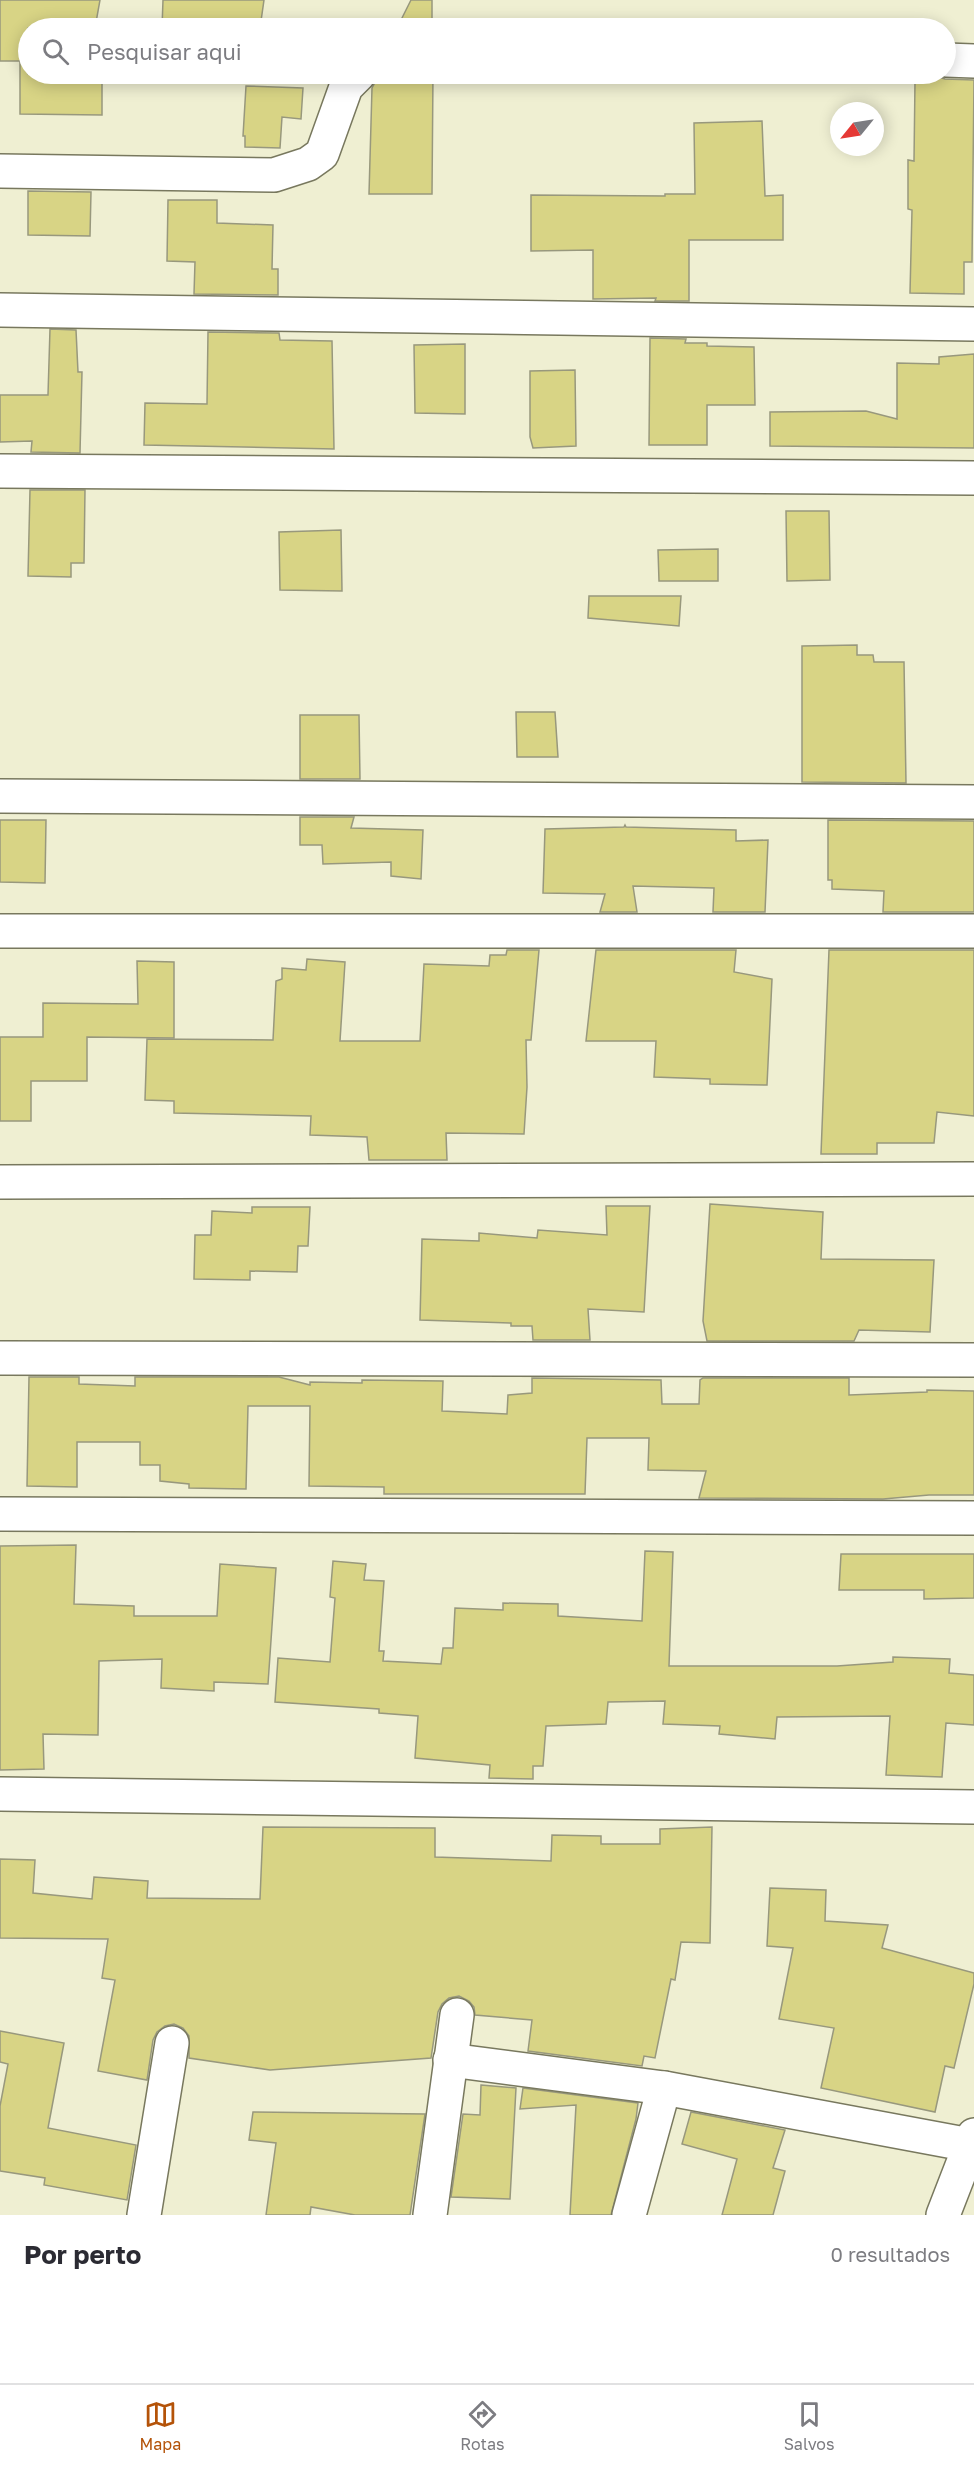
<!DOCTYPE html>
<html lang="pt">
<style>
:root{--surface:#fff;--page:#f7f7f7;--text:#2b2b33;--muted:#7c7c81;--line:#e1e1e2;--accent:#b45309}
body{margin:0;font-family:"Golos Text",sans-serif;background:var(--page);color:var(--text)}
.compass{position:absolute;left:830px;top:102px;width:54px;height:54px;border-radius:50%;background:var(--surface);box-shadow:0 3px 15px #0003;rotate:240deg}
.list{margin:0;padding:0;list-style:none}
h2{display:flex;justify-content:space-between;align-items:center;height:78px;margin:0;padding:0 24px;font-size:26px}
h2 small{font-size:20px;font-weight:400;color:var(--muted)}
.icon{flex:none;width:33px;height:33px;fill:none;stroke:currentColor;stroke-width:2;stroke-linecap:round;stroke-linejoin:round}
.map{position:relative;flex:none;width:974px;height:2215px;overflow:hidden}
.search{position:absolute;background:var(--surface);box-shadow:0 3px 15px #0003;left:18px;right:18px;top:18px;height:66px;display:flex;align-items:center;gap:15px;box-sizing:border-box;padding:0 21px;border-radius:33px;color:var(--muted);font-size:22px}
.sheet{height:168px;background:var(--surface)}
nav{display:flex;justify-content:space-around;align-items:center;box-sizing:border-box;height:84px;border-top:2px solid var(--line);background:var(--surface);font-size:16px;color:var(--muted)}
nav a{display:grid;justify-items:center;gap:3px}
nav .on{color:var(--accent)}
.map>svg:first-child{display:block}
.building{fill:#d8d485;stroke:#98987d;stroke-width:1.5}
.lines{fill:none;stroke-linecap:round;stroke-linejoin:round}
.minor-casing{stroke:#78785e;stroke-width:36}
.tertiary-casing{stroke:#78785e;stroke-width:36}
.minor{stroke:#fff;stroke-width:33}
.tertiary{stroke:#fff;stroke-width:33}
</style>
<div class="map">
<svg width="974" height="2215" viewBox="0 0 974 2215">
<rect width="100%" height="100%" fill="#efefd2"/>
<g class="building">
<path d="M 0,0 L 100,0 L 95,28 L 28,28 L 28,74 L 102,74 L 102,115 L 20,114 L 20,61 L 0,61 Z"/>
<path d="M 163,0 L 264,0 L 260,28 L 162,28 Z"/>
<path d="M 411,0 L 432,0 L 432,28 L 397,28 Z"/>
<path d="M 377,74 L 433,74 L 432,194 L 369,194 L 372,88 L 377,79 Z"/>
<path d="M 928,74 L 945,79 L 974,80 L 972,262 L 964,262 L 964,294 L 910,293 L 912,210 L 908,209 L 908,160 L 914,161 L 915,81 L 928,79 Z"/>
<path d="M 246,86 L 303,88 L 301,119 L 282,117 L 280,148 L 245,147 L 245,136 L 243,136 Z"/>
<path d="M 762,121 L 765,196 L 783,195 L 783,240 L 689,240 L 689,301 L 655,301 L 656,298 L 593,299 L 593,250 L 531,251 L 531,195 L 665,196 L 665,194 L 695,194 L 694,123 Z"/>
<path d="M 28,191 L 91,192 L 90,236 L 28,235 Z"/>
<path d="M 168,200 L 217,200 L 217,223 L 273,225 L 272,269 L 278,269 L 278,295 L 194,294 L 195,262 L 167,261 Z"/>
<path d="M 50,329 L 76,330 L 78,372 L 82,372 L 80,453 L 31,452 L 32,441 L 0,442 L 0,395 L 48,395 Z"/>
<path d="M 208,332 L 279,333 L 280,340 L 332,341 L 334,449 L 144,445 L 145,403 L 207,404 Z"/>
<path d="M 650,338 L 686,339 L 685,343 L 707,343 L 707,346 L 754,347 L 755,405 L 707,405 L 707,445 L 649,445 Z"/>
<path d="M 465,344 L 465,414 L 415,413 L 414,345 Z"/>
<path d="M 974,354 L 974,448 L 770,446 L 770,412 L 866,411 L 897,419 L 897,363 L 939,364 L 939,357 Z"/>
<path d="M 575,370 L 576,446 L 533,448 L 530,437 L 530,371 Z"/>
<path d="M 30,490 L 85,490 L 84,563 L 71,563 L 71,577 L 28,576 Z"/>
<path d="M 786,511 L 829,511 L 830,580 L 787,581 Z"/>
<path d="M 341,530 L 342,591 L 280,590 L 279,532 Z"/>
<path d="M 718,549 L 718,581 L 659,581 L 658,550 Z"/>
<path d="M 589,596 L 681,596 L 679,626 L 588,618 Z"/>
<path d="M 857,645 L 857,655 L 873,655 L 874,662 L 904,662 L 906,783 L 802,782 L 802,646 Z"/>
<path d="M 516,712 L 555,712 L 558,757 L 517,757 Z"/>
<path d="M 300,715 L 359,715 L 360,779 L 300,779 Z"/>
<path d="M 300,817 L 354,817 L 351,828 L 423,830 L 421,879 L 391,876 L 391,862 L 323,864 L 322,845 L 300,845 Z"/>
<path d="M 0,820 L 46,820 L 45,883 L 0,882 Z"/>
<path d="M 828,820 L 974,821 L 974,912 L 883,912 L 884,891 L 832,889 L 832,880 L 828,880 Z"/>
<path d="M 625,825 L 626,827 L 736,830 L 736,841 L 768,840 L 765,912 L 713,912 L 714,888 L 633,886 L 637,912 L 600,912 L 605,894 L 543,893 L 545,829 L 624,827 Z"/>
<path d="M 507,950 L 539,950 L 531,1040 L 526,1040 L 527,1087 L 524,1134 L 446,1133 L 447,1160 L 369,1160 L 367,1137 L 310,1135 L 311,1116 L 174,1113 L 174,1101 L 145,1100 L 147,1039 L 273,1040 L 276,981 L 282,979 L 282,968 L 306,970 L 307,959 L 345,962 L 340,1041 L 420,1041 L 424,964 L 489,966 L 490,955 L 506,955 Z"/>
<path d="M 596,950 L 736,950 L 734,972 L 772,979 L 767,1085 L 710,1084 L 710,1079 L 654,1077 L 656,1041 L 586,1041 Z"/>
<path d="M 829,950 L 974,950 L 974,1116 L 937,1112 L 934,1143 L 877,1143 L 877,1154 L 821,1154 Z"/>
<path d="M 137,961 L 174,962 L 174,1038 L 87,1037 L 87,1081 L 31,1081 L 31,1121 L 0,1121 L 0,1037 L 43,1037 L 43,1003 L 138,1004 Z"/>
<path d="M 710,1204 L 823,1212 L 821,1259 L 934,1260 L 930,1332 L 859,1330 L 854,1341 L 707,1341 L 703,1321 Z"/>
<path d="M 606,1206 L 650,1206 L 644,1312 L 588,1309 L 590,1340 L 533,1340 L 532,1326 L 511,1326 L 511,1323 L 420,1320 L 422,1239 L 479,1241 L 479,1233 L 537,1238 L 538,1230 L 607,1235 Z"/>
<path d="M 252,1207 L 310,1207 L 308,1246 L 298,1246 L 297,1272 L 250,1271 L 250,1280 L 194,1279 L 195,1235 L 211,1235 L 212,1211 L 252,1213 Z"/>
<path d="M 29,1377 L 79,1377 L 79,1384 L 135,1386 L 135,1377 L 279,1377 L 310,1385 L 310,1382 L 362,1383 L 362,1380 L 443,1381 L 442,1411 L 507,1414 L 508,1395 L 532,1393 L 532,1378 L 661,1380 L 662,1404 L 699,1404 L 700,1380 L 703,1378 L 849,1378 L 849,1395 L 927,1392 L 927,1390 L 974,1391 L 974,1495 L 929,1495 L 883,1499 L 699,1498 L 706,1471 L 648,1470 L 649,1438 L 587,1438 L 585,1494 L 384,1494 L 384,1487 L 309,1486 L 310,1406 L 248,1406 L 246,1489 L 189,1488 L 189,1484 L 160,1481 L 160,1465 L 140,1465 L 140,1442 L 77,1442 L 77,1487 L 27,1486 Z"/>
<path d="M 76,1545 L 74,1604 L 134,1606 L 134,1616 L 217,1616 L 220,1564 L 276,1568 L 268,1684 L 214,1682 L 214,1691 L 161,1688 L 162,1659 L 99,1661 L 98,1735 L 43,1734 L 44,1769 L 0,1770 L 0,1546 Z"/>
<path d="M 645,1551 L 673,1552 L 669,1666 L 837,1666 L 893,1662 L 893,1657 L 950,1659 L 949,1673 L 974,1675 L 974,1725 L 946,1723 L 942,1777 L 886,1775 L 890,1716 L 777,1717 L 775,1739 L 719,1734 L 720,1726 L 663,1724 L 665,1701 L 608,1702 L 606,1724 L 546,1726 L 543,1766 L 533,1766 L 533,1779 L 489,1778 L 490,1765 L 415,1758 L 418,1716 L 379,1713 L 379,1709 L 275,1702 L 278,1658 L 330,1662 L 335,1598 L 330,1597 L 333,1561 L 366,1564 L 364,1580 L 384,1581 L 379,1651 L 384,1651 L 383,1661 L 441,1664 L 443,1648 L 453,1648 L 455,1608 L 503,1610 L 503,1603 L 558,1604 L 558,1616 L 642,1621 Z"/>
<path d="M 841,1554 L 974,1554 L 974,1598 L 924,1599 L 924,1590 L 839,1590 Z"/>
<path d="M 263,1827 L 435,1828 L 435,1857 L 551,1861 L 552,1835 L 601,1836 L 601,1844 L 660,1844 L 660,1829 L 712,1827 L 710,1943 L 681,1942 L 675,1980 L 671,1979 L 655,2058 L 644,2056 L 642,2066 L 528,2051 L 532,2020 L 475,2015 L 474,2007 L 469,2001 L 459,1996 L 449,1998 L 442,2004 L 438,2012 L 431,2058 L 270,2070 L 189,2058 L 189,2036 L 183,2028 L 174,2024 L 165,2026 L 157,2032 L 153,2040 L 147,2080 L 98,2071 L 115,1980 L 102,1978 L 108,1939 L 0,1938 L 0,1859 L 35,1860 L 33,1893 L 92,1899 L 94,1877 L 148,1881 L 147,1898 L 260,1899 Z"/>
<path d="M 770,1888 L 826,1890 L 825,1921 L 888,1925 L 882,1948 L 974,1973 L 974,1984 L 954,2068 L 945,2066 L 935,2112 L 821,2088 L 834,2028 L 779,2019 L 793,1948 L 767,1946 Z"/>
<path d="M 0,2031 L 64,2043 L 48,2128 L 136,2145 L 127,2200 L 44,2185 L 45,2178 L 0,2171 L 0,2106 L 8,2064 L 0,2062 Z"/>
<path d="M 481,2085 L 516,2088 L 510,2199 L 451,2197 L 463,2114 L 480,2115 Z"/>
<path d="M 523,2088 L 638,2103 L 636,2119 L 611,2215 L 570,2215 L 576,2105 L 520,2109 Z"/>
<path d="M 253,2112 L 425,2114 L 410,2215 L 355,2215 L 311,2207 L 310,2215 L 266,2215 L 276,2143 L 249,2140 Z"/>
<path d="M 691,2112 L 785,2130 L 773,2168 L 785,2171 L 773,2215 L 722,2215 L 737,2159 L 682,2144 Z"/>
</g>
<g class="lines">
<g class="minor-casing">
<g id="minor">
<path d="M 946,60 L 974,61"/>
<path d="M 0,171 L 274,175 L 308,164 L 322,154 L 346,87 L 359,74"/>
<path d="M 0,310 L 974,324"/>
<path d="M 0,471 L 974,478"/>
<path d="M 0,796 L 974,802"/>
<path d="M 0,931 L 974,931"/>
<path d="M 0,1182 L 974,1179"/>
<path d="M 0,1358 L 974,1360"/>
<path d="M 0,1514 L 974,1518"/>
<path d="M 0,1794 L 974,1807"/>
<path d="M 450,2060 L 664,2088 L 970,2145"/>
<path d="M 144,2215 L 172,2043"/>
<path d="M 430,2215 L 457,2015"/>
<path d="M 629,2215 L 664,2088"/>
</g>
</g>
<g class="tertiary-casing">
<path id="tertiary" d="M 943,2215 L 974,2135"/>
</g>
<use href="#minor" class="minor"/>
<use href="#tertiary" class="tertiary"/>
</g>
</svg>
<svg class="compass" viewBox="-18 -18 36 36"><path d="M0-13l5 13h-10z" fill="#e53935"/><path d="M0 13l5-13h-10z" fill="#7c7c81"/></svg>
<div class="search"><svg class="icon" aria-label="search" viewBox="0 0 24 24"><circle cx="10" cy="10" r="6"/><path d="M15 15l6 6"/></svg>Pesquisar aqui</div>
</div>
<section class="sheet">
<h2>Por perto<small>0 resultados</small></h2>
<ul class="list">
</ul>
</section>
<nav>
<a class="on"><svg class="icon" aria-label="map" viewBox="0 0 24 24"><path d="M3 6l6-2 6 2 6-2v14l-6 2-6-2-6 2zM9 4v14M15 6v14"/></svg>Mapa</a>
<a><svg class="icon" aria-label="directions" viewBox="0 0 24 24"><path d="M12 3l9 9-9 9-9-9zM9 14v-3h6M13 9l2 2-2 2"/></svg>Rotas</a>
<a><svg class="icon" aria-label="saved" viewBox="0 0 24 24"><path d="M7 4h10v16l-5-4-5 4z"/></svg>Salvos</a>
</nav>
